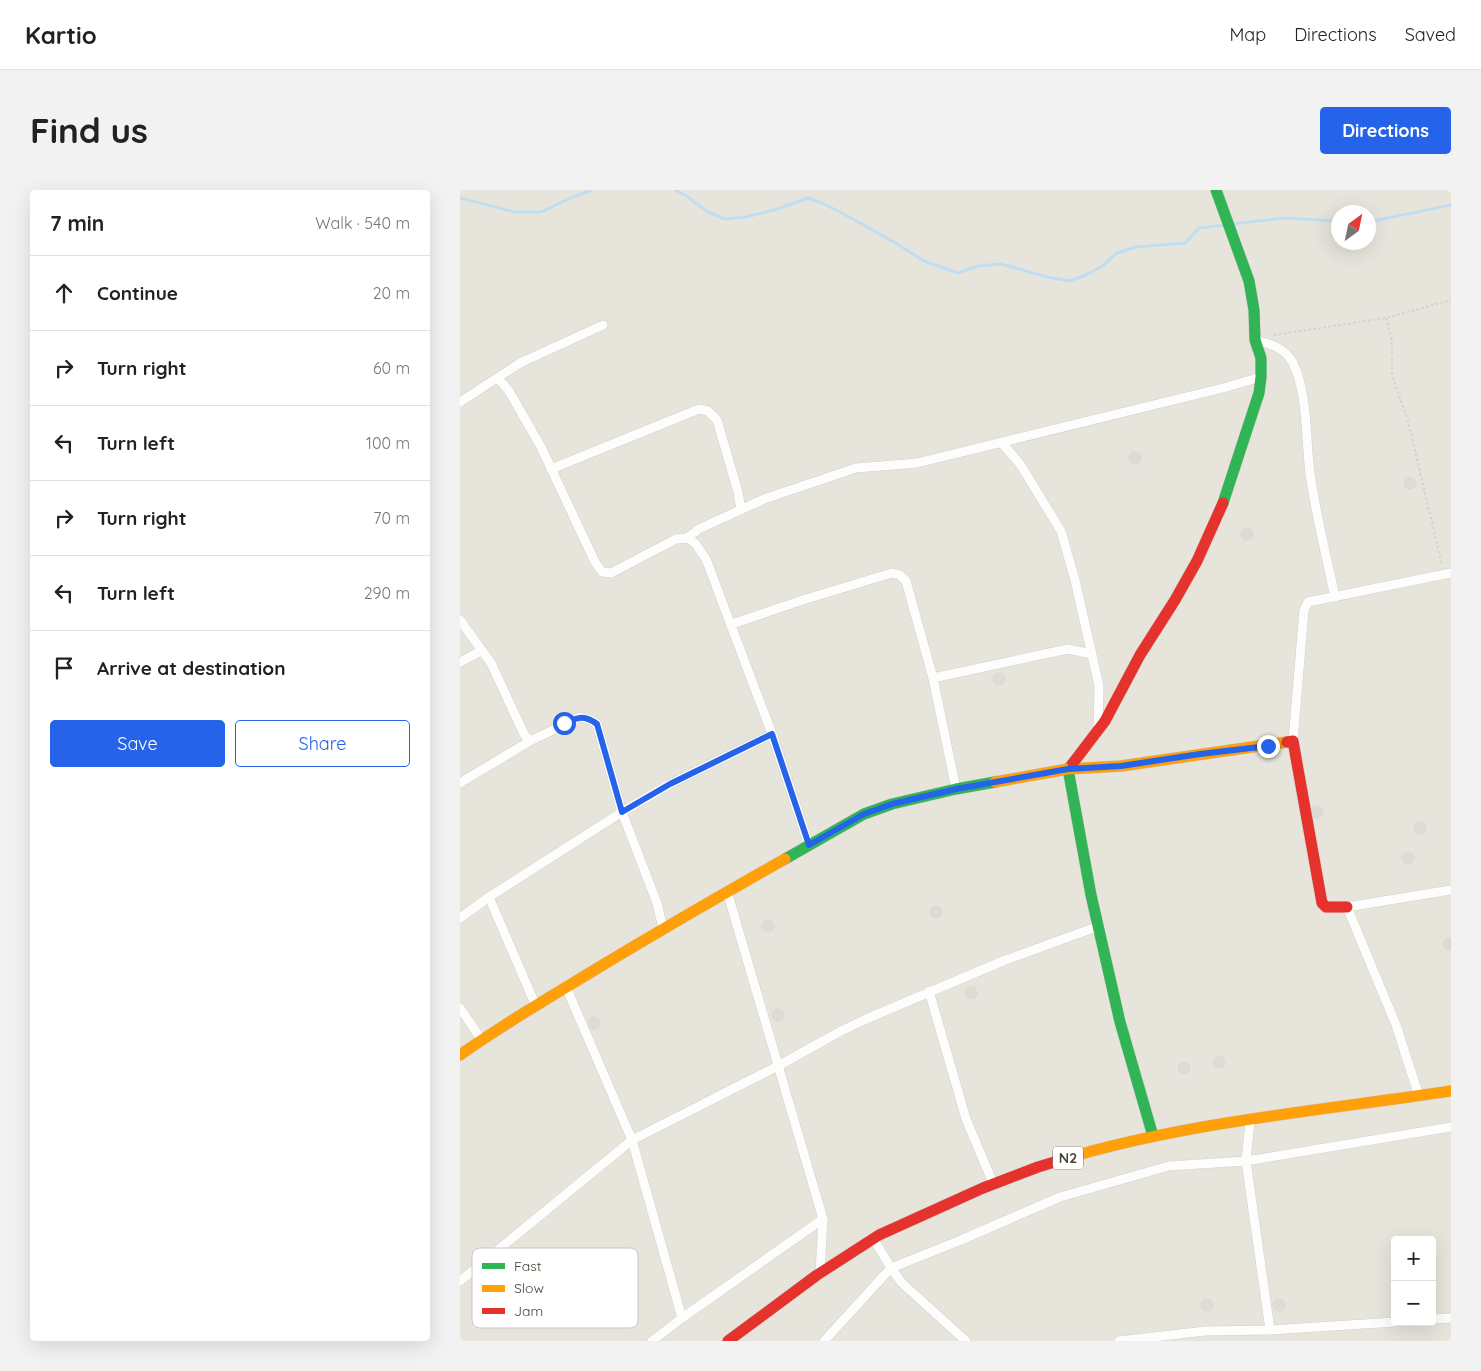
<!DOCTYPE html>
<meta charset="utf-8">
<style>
:root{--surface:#fff;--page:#f2f2f2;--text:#222;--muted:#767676;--line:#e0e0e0;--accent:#2563eb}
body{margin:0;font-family:Quicksand,sans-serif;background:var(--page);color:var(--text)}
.controls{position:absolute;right:15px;bottom:15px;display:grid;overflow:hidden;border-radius:5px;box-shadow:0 5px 20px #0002}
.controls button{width:45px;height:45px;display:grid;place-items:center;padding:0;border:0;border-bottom:1px solid var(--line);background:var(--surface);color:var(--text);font:25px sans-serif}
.compass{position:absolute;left:871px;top:15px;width:45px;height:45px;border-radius:50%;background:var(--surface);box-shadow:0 5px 20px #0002;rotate:33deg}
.stop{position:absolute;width:15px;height:15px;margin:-11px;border:4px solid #2563eb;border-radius:50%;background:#fff}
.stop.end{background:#2563eb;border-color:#fff;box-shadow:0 1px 5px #0008}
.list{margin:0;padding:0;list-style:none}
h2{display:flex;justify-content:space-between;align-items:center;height:65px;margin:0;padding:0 20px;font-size:21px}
h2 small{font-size:16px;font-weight:400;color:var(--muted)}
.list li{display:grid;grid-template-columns:32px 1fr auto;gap:15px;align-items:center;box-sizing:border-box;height:75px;padding:0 20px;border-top:1px solid var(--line)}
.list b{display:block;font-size:19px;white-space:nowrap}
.list em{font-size:16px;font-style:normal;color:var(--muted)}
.actions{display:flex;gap:10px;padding:15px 20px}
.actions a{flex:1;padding:11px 0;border:1px solid var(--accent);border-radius:5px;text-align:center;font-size:18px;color:var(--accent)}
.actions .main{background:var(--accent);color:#fff}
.icon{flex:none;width:28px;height:28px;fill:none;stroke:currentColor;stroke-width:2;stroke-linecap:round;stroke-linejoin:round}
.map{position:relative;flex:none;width:991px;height:1151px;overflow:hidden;border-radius:5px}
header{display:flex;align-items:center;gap:30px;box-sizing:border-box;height:70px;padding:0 25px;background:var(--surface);border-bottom:1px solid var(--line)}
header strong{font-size:24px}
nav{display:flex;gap:28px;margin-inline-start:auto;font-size:18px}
.intro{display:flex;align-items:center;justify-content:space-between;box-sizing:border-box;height:120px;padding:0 30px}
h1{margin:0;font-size:35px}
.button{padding:12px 22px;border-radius:5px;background:var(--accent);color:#fff;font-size:18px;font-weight:700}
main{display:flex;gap:30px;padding:0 30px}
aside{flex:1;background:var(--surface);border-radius:5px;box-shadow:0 5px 20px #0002}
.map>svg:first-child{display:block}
.residential{fill:#e7e4dc;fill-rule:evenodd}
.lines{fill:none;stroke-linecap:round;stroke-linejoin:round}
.stream{stroke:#c0ddf1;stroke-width:3}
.building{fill:#dedbd6;stroke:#dcd9d4}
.street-casing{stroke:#d2d0cb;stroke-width:10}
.fast-casing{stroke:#d3cfc5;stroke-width:12}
.slow-casing{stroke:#d3cfc5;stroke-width:12}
.jam-casing{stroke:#d3cfc5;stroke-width:12}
.path{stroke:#d3d2cc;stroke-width:2;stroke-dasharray:2.5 2.5;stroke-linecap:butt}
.street{stroke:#fdfdfc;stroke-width:9}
.fast{stroke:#30b455;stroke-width:11}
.slow{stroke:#ff9f0a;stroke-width:11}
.jam{stroke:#e5322d;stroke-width:11}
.route{stroke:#2563eb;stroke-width:6}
.labels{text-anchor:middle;stroke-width:5;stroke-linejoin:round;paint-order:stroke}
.shield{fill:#fff;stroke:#817c74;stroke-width:1}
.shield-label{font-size:14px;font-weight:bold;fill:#4b4439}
.key{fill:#fff;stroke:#c9c7c4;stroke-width:1}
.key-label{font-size:14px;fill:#4b4439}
</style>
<header>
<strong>Kartio</strong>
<nav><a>Map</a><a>Directions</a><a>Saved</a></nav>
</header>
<div class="intro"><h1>Find us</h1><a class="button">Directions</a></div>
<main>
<aside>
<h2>7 min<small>Walk · 540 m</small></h2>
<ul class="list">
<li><svg class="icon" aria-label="ahead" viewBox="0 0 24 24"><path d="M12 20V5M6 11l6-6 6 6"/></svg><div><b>Continue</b></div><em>20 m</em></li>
<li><svg class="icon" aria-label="right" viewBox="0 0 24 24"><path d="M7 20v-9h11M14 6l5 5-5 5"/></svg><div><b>Turn right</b></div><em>60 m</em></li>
<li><svg class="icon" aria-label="left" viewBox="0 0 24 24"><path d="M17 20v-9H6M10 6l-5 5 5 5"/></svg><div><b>Turn left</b></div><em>100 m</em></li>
<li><svg class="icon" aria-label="right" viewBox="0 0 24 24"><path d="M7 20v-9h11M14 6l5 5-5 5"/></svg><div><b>Turn right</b></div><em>70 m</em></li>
<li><svg class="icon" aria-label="left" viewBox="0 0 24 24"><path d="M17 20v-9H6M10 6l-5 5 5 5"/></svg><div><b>Turn left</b></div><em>290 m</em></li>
<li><svg class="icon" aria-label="arrive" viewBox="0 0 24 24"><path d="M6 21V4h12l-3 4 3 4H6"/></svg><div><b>Arrive at destination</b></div></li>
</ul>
<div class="actions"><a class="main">Save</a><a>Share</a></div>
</aside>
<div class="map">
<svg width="991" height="1151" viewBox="0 0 991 1151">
<rect width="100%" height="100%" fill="#f4f2ee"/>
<path class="residential" d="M 0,0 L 991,0 L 991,1151 L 0,1151 ZM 878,22 L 908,22 L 908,52 L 878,52 ZM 935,1050 L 972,1050 L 972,1132 L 935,1132 Z"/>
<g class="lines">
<g class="stream">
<path d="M 215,0 L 228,7 L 246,21 L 265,29 L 286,27 L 314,20 L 348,8 L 362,13 L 382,23 L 434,52 L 464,71 L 498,83 L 518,76 L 542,74 L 587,87 L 609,91 L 626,85 L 642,76 L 657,63 L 676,57 L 725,53 L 739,38 L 766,35"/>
<path d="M 0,8 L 55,22 L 81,22 L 113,7 L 132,0"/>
<path d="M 908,32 L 991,15"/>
<path d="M 772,34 L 825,28 L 878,31"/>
</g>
</g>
<g class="building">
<circle cx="675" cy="268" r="6"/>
<circle cx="950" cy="293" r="6"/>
<circle cx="787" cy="344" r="6"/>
<circle cx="539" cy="489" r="6"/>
<circle cx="857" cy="622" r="6"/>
<circle cx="960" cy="638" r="6"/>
<circle cx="948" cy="668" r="6"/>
<circle cx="476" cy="722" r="6"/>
<circle cx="308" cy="736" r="6"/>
<path d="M 987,748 L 991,748 L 991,760 L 987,760 L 984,757 L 983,753 Z"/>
<circle cx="511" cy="803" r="6"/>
<circle cx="318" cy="825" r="6"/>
<circle cx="134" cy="833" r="6"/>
<circle cx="759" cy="872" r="6"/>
<circle cx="724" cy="878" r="6"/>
<circle cx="819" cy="1115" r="6"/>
<circle cx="747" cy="1115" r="6"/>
</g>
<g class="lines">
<g class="street-casing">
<g id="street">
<path d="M 795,150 C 811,154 825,158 833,173 C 849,206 845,254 851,290 C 857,330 867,368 875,407"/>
<path d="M 38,188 L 49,201 L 81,257 L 135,372 L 142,382 L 151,383 L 216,349 L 227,348 L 235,353 L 246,369 L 312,544 L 349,655"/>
<path d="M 0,212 L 60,173 L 143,135"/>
<path d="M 542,253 L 560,274 L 601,341 L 615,390 L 639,496 L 638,540"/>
<path d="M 91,279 L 239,219 L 248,221 L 257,230 L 278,302 L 281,320"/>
<path d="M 227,348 L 239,339 L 304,309 L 396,278 L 457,273 L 763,198 L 801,187"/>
<path d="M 0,430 L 31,473 L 64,544 L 70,551 L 120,527 L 131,530 L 137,534 L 162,622 L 197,713 L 203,738"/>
<path d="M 272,434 L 346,409 L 432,383 L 440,385 L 446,391 L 473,488 L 496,599"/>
<path d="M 0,472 L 21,461"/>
<path d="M 473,488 L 608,459 L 632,464"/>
<path d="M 833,551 L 844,420 L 848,412 L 991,383"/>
<path d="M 0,593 L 70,551"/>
<path d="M 267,701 L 363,1029 L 360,1083"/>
<path d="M 29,707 L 75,814"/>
<path d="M 0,728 L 29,707 L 162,622 L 210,594 L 312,544"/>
<path d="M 106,797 L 172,950 L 222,1128"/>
<path d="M 469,801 L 506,929 L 533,993"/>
<path d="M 0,818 L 21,849"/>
<path d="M 959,906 L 936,835 L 887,717 L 991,700"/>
<path d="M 790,931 L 786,971 L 810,1140"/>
<path d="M 413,1048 L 431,1078 L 442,1093 L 506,1151"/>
<path d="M 0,1091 L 172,950 L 318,876 L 381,841 L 404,830 L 543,771 L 639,736"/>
<path d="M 972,1129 L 991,1128"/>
<path d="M 192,1151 L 222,1128 L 363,1029"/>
<path d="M 364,1151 L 431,1078 L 501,1050 L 600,1007 L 709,976 L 786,971 L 991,937"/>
<path d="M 659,1151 L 745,1141 L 810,1140 L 935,1132"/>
</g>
</g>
<g class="fast-casing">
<g id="fast">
<path d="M 756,0 L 789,91 L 794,120 L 795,150 L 801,168 L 801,187 L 799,203 L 763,313"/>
<path d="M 613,573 L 608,579 L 631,705 L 660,832 L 693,946"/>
<path d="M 325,669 L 404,624 L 432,614 L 496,599 L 535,592"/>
</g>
</g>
<g class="slow-casing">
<g id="slow">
<path d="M 535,592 L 608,579 L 661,576 L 827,552"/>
<path d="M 0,865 C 38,838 78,814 118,790 C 187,748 256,708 325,669"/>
<path d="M 614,966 C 736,931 865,920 991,901"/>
</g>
</g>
<g class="jam-casing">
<g id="jam">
<path d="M 827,552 L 833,551 L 862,713 L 866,717 L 887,717"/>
<path d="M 613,573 L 645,531 L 680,465 L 715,410 L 737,371 L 763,313"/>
<path d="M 268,1151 L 357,1085 L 419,1045 L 523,998 L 578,977 L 614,966"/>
</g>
</g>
<g class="path">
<path d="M 926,128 L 932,151 L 932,185 L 948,231 L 982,375"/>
<path d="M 814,145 L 926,128 L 991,110"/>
</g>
<use href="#street" class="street"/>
<use href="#fast" class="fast"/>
<use href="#slow" class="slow"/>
<use href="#jam" class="jam"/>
</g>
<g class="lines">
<path class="route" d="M 104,533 C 118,528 123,524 137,534 L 162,622 L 210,594 L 312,544 L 349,655 L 404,624 L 432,614 L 496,599 L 608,579 L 661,576 L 740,564 L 808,556"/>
</g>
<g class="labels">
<rect class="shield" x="593" y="956.5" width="30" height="23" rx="4"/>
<g class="shield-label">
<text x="608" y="973">N2</text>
</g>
</g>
<rect x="12" y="1058" width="166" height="80" rx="8" class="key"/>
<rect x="22" y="1073" width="23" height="6" fill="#30b455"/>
<rect x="22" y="1095" width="23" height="7" fill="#ff9f0a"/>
<rect x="22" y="1118" width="23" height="6" fill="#e5322d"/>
<g class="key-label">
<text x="54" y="1081">Fast</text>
<text x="54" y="1103">Slow</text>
<text x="54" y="1126">Jam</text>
</g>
</svg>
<div class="controls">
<button>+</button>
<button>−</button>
</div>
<svg class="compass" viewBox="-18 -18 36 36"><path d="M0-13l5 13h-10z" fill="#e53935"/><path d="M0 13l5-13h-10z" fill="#767676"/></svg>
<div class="stop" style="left:104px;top:533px"></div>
<div class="stop end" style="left:808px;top:556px"></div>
</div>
</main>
